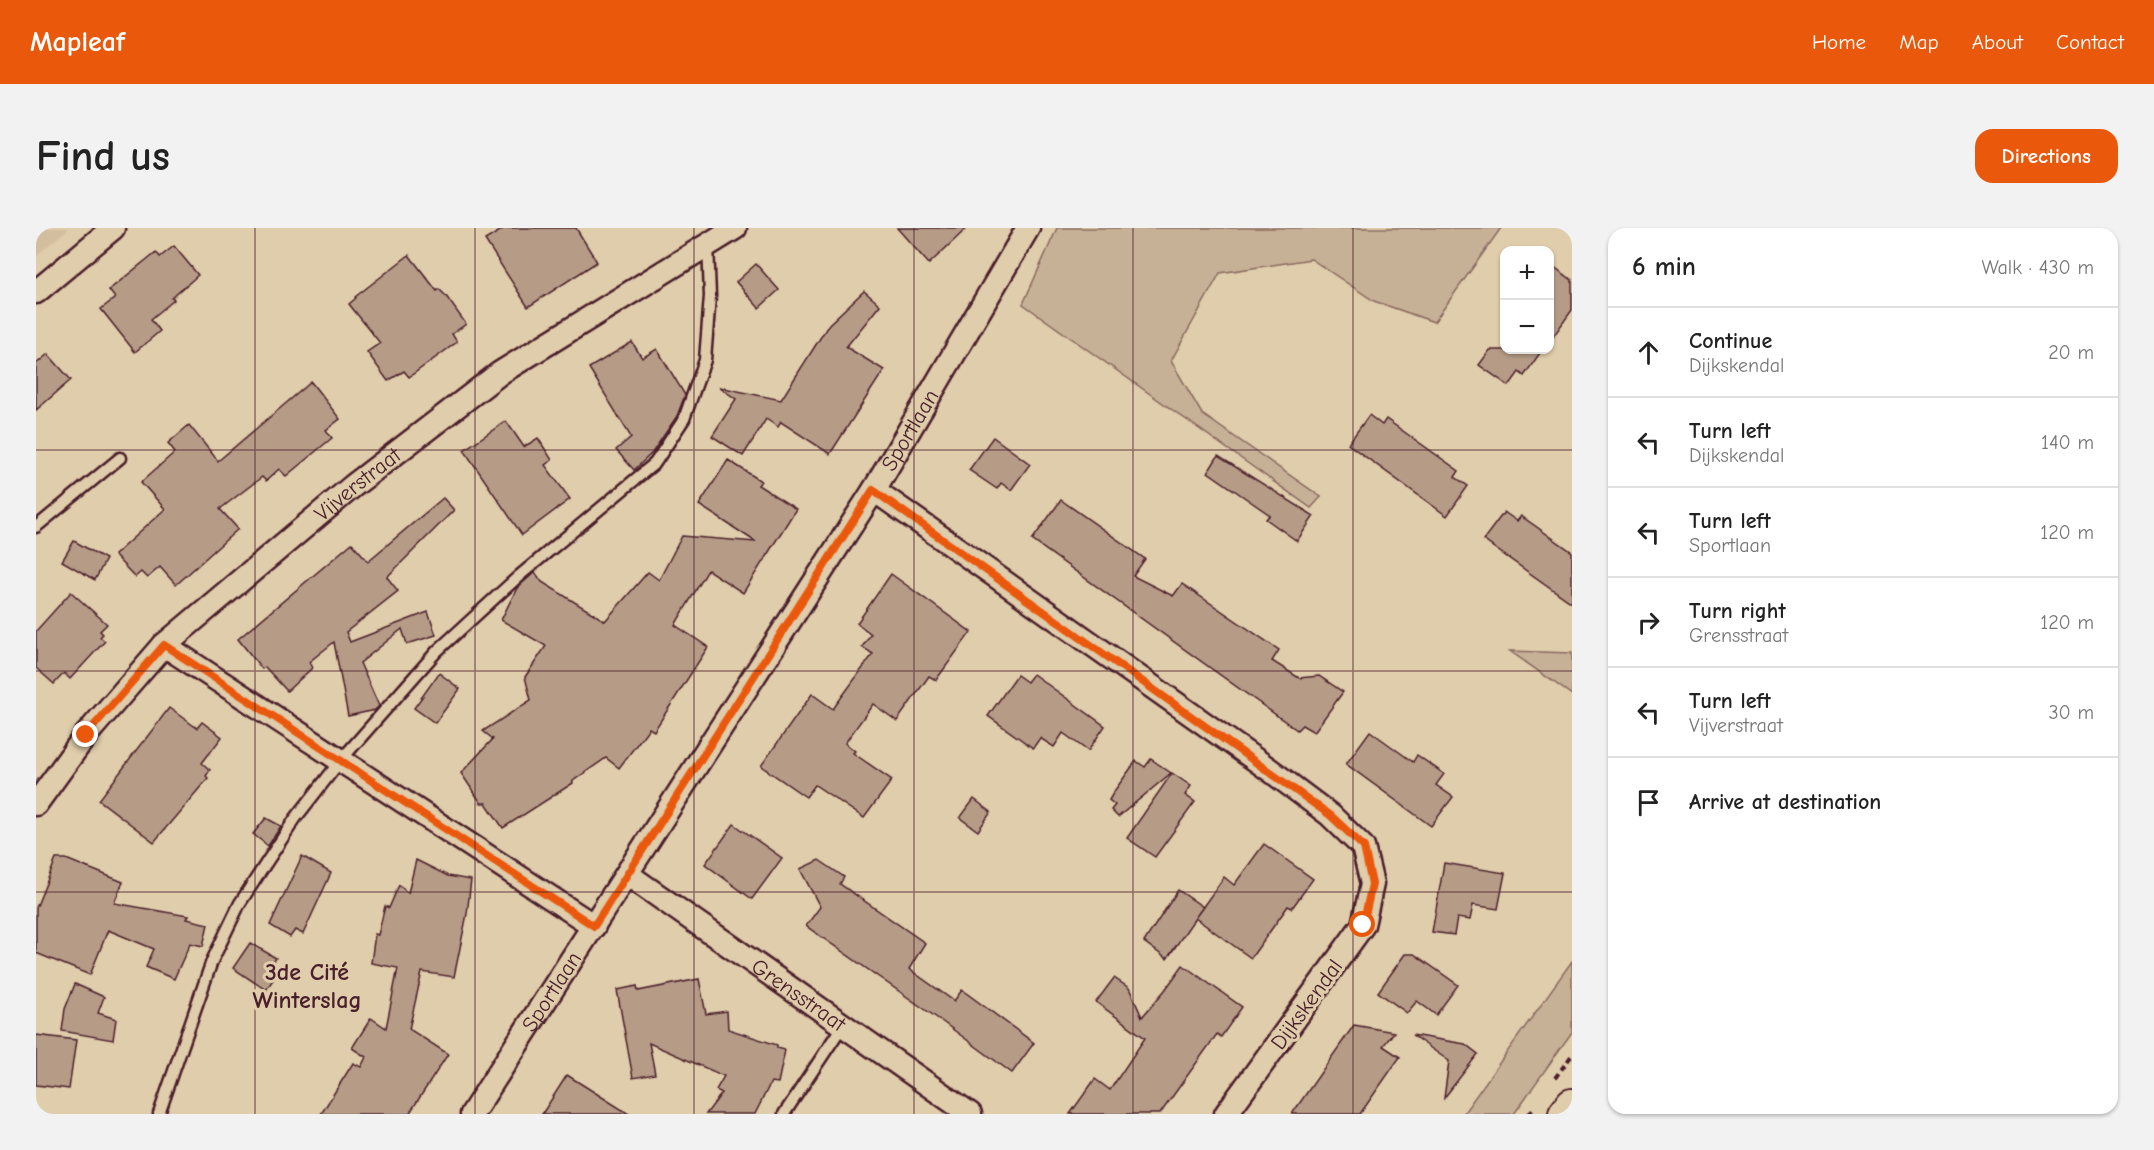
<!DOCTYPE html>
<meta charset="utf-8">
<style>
:root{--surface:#fff;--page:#f2f2f2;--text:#222;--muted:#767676;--line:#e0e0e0;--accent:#ea580c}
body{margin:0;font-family:"Comic Neue",sans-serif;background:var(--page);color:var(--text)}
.controls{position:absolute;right:18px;top:18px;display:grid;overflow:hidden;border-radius:12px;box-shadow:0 2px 4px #0004}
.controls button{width:54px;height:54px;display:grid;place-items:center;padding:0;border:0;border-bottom:2px solid var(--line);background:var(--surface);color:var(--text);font:30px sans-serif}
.stop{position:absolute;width:18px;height:18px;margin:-14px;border:4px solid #ea580c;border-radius:50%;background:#fff}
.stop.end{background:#ea580c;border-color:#fff;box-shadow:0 2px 6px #0008}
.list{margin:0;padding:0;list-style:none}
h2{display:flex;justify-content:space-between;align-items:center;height:78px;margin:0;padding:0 24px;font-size:26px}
h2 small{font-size:20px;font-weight:400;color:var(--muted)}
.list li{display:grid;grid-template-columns:39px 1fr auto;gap:18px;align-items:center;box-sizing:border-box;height:90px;padding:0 24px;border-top:2px solid var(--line)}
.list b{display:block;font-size:22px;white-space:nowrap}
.list p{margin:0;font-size:20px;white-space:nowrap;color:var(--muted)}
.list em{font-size:20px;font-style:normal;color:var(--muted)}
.icon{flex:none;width:33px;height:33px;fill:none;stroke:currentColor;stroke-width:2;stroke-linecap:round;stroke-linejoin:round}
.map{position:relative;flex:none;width:1536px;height:886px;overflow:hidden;border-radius:18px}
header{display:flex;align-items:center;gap:36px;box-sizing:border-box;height:84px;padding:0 30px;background:var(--accent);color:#fff}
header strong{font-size:28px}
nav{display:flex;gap:33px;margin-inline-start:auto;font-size:21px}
.intro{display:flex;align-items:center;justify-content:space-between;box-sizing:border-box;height:144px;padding:0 36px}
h1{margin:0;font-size:42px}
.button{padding:15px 27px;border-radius:18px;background:var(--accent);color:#fff;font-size:21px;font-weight:700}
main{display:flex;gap:36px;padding:0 36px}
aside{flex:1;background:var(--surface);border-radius:18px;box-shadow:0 2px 4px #0004}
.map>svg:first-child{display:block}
.built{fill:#d3bea0}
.green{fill:#c7b196;stroke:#886860;stroke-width:1.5}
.building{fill:#b69c87;stroke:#4a1f2b;stroke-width:1.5}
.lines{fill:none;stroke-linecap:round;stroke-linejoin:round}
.lane-casing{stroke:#4a1f2b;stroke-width:15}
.street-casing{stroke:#4a1f2b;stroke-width:27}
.secondary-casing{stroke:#4a1f2b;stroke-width:36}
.path{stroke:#4a1f2b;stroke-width:4;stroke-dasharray:6 4.5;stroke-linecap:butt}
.lane{stroke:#dfcdab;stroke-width:10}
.street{stroke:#dfcdab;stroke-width:22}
.secondary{stroke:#dfcdab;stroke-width:32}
.route{stroke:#ea580c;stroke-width:8}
.grid{fill:none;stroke:#4a1f2b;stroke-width:1.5;stroke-opacity:0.55}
.labels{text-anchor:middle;stroke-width:6;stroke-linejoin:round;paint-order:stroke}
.street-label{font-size:22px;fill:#4a1f2b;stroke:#dfcdab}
.neighbourhood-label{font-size:24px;font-weight:bold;fill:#4a1f2b;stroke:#dfcdab}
</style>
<header>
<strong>Mapleaf</strong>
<nav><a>Home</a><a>Map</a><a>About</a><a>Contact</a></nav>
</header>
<div class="intro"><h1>Find us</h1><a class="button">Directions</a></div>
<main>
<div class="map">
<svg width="1536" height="886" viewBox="0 0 1536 886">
<rect width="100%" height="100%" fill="#dfcdab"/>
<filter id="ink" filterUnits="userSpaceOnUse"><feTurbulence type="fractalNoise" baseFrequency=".0167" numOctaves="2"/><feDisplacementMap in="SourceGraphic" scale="12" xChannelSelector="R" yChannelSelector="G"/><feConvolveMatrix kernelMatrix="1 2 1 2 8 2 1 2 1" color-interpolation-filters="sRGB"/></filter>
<g filter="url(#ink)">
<path class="built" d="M 0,0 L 33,0 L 0,28 Z"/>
<g class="green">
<path d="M 1021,0 L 1465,0 L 1398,94 L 1338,73 L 1275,31 L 1184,45 L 1135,133 L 1166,186 L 1285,269 L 1275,280 L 987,76 Z"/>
<path d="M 1474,423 L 1536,425 L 1536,467 Z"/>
<path d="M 1536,733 L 1536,804 L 1478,886 L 1427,886 Z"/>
</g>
<g class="building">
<path d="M 469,0 L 540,0 L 561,34 L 492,79 L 449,12 Z"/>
<path d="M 861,0 L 931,0 L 893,36 Z"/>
<path d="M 138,18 L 162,47 L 136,70 L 138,72 L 115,91 L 124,103 L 99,124 L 65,81 L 79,70 L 73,62 L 120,24 L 124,29 Z"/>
<path d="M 373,27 L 401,63 L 403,61 L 410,68 L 430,96 L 416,106 L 421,114 L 373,149 L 368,143 L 352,153 L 331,124 L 344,115 L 313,76 L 320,70 L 319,69 Z"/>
<path d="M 720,36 L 743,62 L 723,80 L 700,54 Z"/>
<path d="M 1514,36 L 1536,52 L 1536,82 L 1514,113 Z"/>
<path d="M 828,63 L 844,77 L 810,119 L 848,142 L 794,226 L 745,194 L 742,199 L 730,191 L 707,228 L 676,208 L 700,171 L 683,159 L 745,172 L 793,96 Z"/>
<path d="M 596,114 L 606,130 L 621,121 L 649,167 L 641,188 L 616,225 L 598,242 L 580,222 L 595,209 L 553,140 Z"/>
<path d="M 1454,122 L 1506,122 L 1488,148 L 1483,144 L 1473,158 L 1443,137 Z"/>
<path d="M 12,126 L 35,152 L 0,182 L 0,136 Z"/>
<path d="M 275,154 L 304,191 L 290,202 L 296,210 L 250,248 L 243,241 L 230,253 L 226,249 L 184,281 L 202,301 L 140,357 L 124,339 L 111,350 L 105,344 L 99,349 L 78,327 L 129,281 L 105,254 L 139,224 L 132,215 L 153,197 L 182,233 Z"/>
<path d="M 1333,187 L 1346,197 L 1350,191 L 1423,243 L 1419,249 L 1432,258 L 1411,288 L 1312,216 Z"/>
<path d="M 470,193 L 488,219 L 502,210 L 516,232 L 509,237 L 534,271 L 486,307 L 428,222 Z"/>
<path d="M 957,209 L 994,236 L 975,262 L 965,255 L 961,261 L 933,242 Z"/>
<path d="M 1182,228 L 1278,288 L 1261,313 L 1230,291 L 1234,287 L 1172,244 Z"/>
<path d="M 692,232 L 725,253 L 722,257 L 760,281 L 707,365 L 672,342 L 639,397 L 672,419 L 618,503 L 613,500 L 583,540 L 570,530 L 537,553 L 537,555 L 467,600 L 450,575 L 445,575 L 425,545 L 457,511 L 447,503 L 495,472 L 489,449 L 510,418 L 465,392 L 481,360 L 499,344 L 506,354 L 569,393 L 612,344 L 623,352 L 646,308 L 720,314 L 663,277 Z"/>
<path d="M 407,270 L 418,282 L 351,349 L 362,363 L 310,404 L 314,414 L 392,384 L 400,407 L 371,416 L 366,401 L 324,435 L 343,478 L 339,482 L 312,488 L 298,414 L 273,434 L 276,440 L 251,463 L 229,439 L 226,441 L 202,411 L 316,315 L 332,333 Z"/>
<path d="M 1025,272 L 1109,331 L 1097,348 L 1137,368 L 1146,356 L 1243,422 L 1236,433 L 1263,450 L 1283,448 L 1307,464 L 1278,504 L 1266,497 L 1261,502 L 996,312 Z"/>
<path d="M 1468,284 L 1481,293 L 1485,288 L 1536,324 L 1536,375 L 1447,312 Z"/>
<path d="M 38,313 L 70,331 L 59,352 L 26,333 Z"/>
<path d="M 855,346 L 935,404 L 900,452 L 893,448 L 861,493 L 837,476 L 809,515 L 819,523 L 817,525 L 856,552 L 828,590 L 779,557 L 770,569 L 725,538 L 776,466 L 797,481 L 837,426 L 826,419 L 835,406 L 821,395 Z"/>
<path d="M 35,364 L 71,396 L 64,403 L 67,406 L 64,409 L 69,413 L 34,451 L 28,445 L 18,456 L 0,440 L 0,403 Z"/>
<path d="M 403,445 L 424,461 L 399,495 L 378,480 Z"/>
<path d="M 997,446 L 1069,498 L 1052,523 L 1027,505 L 1018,519 L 1004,510 L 997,520 L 952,488 L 981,447 L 991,454 Z"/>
<path d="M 133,480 L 161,500 L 166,494 L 186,509 L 166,535 L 174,542 L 170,548 L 172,550 L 118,614 L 63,572 Z"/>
<path d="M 1334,503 L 1377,534 L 1381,527 L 1408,546 L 1400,557 L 1417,569 L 1395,598 L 1310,536 Z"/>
<path d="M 1115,531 L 1135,545 L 1082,589 L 1075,582 L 1079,577 L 1073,572 L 1079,562 L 1100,533 L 1109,539 Z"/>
<path d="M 1136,545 L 1155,558 L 1149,567 L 1159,574 L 1119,629 L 1091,610 Z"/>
<path d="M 938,571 L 955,584 L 942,603 L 924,590 Z"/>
<path d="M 230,590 L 245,598 L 232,618 L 217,606 Z"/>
<path d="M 698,596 L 746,630 L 716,671 L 669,636 Z"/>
<path d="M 1228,616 L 1277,651 L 1256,680 L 1252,678 L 1215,730 L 1159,690 L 1131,731 L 1108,714 L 1142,662 L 1167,679 L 1159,690 L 1188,649 L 1198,657 Z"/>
<path d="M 266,628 L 295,645 L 267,706 L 259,702 L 254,709 L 234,697 Z"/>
<path d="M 20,631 L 30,631 L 87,654 L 78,675 L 152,688 L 150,691 L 172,696 L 167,718 L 154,715 L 138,751 L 110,739 L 118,721 L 72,702 L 54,747 L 0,725 L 0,680 Z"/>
<path d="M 380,632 L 412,648 L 435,652 L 431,686 L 418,749 L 386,744 L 373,801 L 412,826 L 373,886 L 285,886 L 317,835 L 325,839 L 330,829 L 316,820 L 335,790 L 350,800 L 362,740 L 335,735 L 339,706 L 342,707 L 349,678 L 353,680 L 363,657 L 372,665 Z"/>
<path d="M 783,632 L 808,649 L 804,656 L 889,715 L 873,741 L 918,773 L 926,762 L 998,815 L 976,845 L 904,792 L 770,698 L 784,679 L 764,641 Z"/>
<path d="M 1408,635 L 1469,645 L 1462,681 L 1437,677 L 1434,692 L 1421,690 L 1418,707 L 1396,704 Z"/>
<path d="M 214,715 L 240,730 L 235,737 L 243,743 L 230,762 L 197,740 Z"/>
<path d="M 1369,726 L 1378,726 L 1422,757 L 1400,787 L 1381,773 L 1371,785 L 1342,764 Z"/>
<path d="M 1147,737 L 1206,779 L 1185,809 L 1181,806 L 1124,886 L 1034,886 L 1059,851 L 1074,862 L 1109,810 L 1060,774 L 1078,750 L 1093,760 L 1106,789 L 1129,762 Z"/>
<path d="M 663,751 L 670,786 L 691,783 L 692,801 L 741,817 L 741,820 L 749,822 L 742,855 L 735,854 L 719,886 L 670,886 L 686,865 L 680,862 L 688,848 L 613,815 L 619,846 L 597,850 L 581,762 L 601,758 L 602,763 Z"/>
<path d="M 39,756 L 68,769 L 62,785 L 80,791 L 77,812 L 26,803 L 29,781 Z"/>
<path d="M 1318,797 L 1358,804 L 1347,818 L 1364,829 L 1324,886 L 1256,886 Z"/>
<path d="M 0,807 L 40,812 L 33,861 L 0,857 Z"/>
<path d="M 1376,807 L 1429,816 L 1442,826 L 1408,870 L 1413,833 Z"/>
<path d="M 531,847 L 593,886 L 506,886 Z"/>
</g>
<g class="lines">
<g class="lane-casing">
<g id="lane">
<path d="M 0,299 L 84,230"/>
<path d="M 123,886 L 176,733 L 204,675 L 259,591 L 305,532 L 401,423 L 483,348 L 619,235 L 648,191 L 669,132 L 674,68 L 672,16"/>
<path d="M 748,886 L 807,797"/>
</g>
</g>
<g class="street-casing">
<g id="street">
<path d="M 0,64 L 77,0"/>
<path d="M 838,262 L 1234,542 L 1294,587 L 1327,619 L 1336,656 L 1327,697 L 1190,886"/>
<path d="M 128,417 L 558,698"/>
<path id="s1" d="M 0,576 L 50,507 L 128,417 L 317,258 L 464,145 L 699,0"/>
<path id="s2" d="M 591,646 L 934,886"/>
<path id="s3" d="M 436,886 L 838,262 L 992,0"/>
</g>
</g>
<g class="secondary-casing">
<path id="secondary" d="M 1529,886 L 1536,877"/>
</g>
<g class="path">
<path d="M 1519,850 L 1536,827"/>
<path d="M 1493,886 L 1499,878"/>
</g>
<use href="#lane" class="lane"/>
<use href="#street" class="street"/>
<use href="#secondary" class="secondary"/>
</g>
</g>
<g class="lines" filter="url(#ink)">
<path class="route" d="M 50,507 L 128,417 L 558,698 L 837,262 L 1294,587 L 1328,619 L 1336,656 L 1327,697"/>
</g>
<path class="grid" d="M 219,0 L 219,886M 439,0 L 439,886M 658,0 L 658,886M 878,0 L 878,886M 1097,0 L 1097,886M 1317,0 L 1317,886M 0,222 L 1536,222M 0,443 L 1536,443M 0,664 L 1536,664"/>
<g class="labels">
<g class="street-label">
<text dy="8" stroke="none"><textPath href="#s3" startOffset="812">Sportlaan</textPath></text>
<text dy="8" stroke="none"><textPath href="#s1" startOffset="456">Vijverstraat</textPath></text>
<text dy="8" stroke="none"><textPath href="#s3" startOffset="146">Sportlaan</textPath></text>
<text dy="8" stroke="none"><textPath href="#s2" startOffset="210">Grensstraat</textPath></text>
<text transform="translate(1270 776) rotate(-54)" y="8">Dijkskendal</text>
</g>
<g class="neighbourhood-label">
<text x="271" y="752">3de Cité<tspan x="271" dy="28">Winterslag</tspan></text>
</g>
</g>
</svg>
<div class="controls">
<button>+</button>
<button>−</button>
</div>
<div class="stop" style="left:1327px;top:697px"></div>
<div class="stop end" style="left:50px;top:507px"></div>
</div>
<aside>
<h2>6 min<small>Walk · 430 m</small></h2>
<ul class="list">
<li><svg class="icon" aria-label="ahead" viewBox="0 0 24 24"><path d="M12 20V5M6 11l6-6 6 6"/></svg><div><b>Continue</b><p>Dijkskendal</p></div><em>20 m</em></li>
<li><svg class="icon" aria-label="left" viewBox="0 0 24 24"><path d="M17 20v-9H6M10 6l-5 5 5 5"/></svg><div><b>Turn left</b><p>Dijkskendal</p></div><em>140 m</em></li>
<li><svg class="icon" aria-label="left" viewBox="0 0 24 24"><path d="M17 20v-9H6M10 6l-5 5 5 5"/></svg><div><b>Turn left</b><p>Sportlaan</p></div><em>120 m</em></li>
<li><svg class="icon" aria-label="right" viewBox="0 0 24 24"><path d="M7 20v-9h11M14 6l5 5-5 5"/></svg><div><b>Turn right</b><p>Grensstraat</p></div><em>120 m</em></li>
<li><svg class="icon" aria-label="left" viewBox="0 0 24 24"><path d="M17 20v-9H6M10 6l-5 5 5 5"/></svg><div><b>Turn left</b><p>Vijverstraat</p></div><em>30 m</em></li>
<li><svg class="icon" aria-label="arrive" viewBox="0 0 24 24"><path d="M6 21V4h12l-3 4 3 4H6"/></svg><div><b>Arrive at destination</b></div></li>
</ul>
</aside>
</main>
